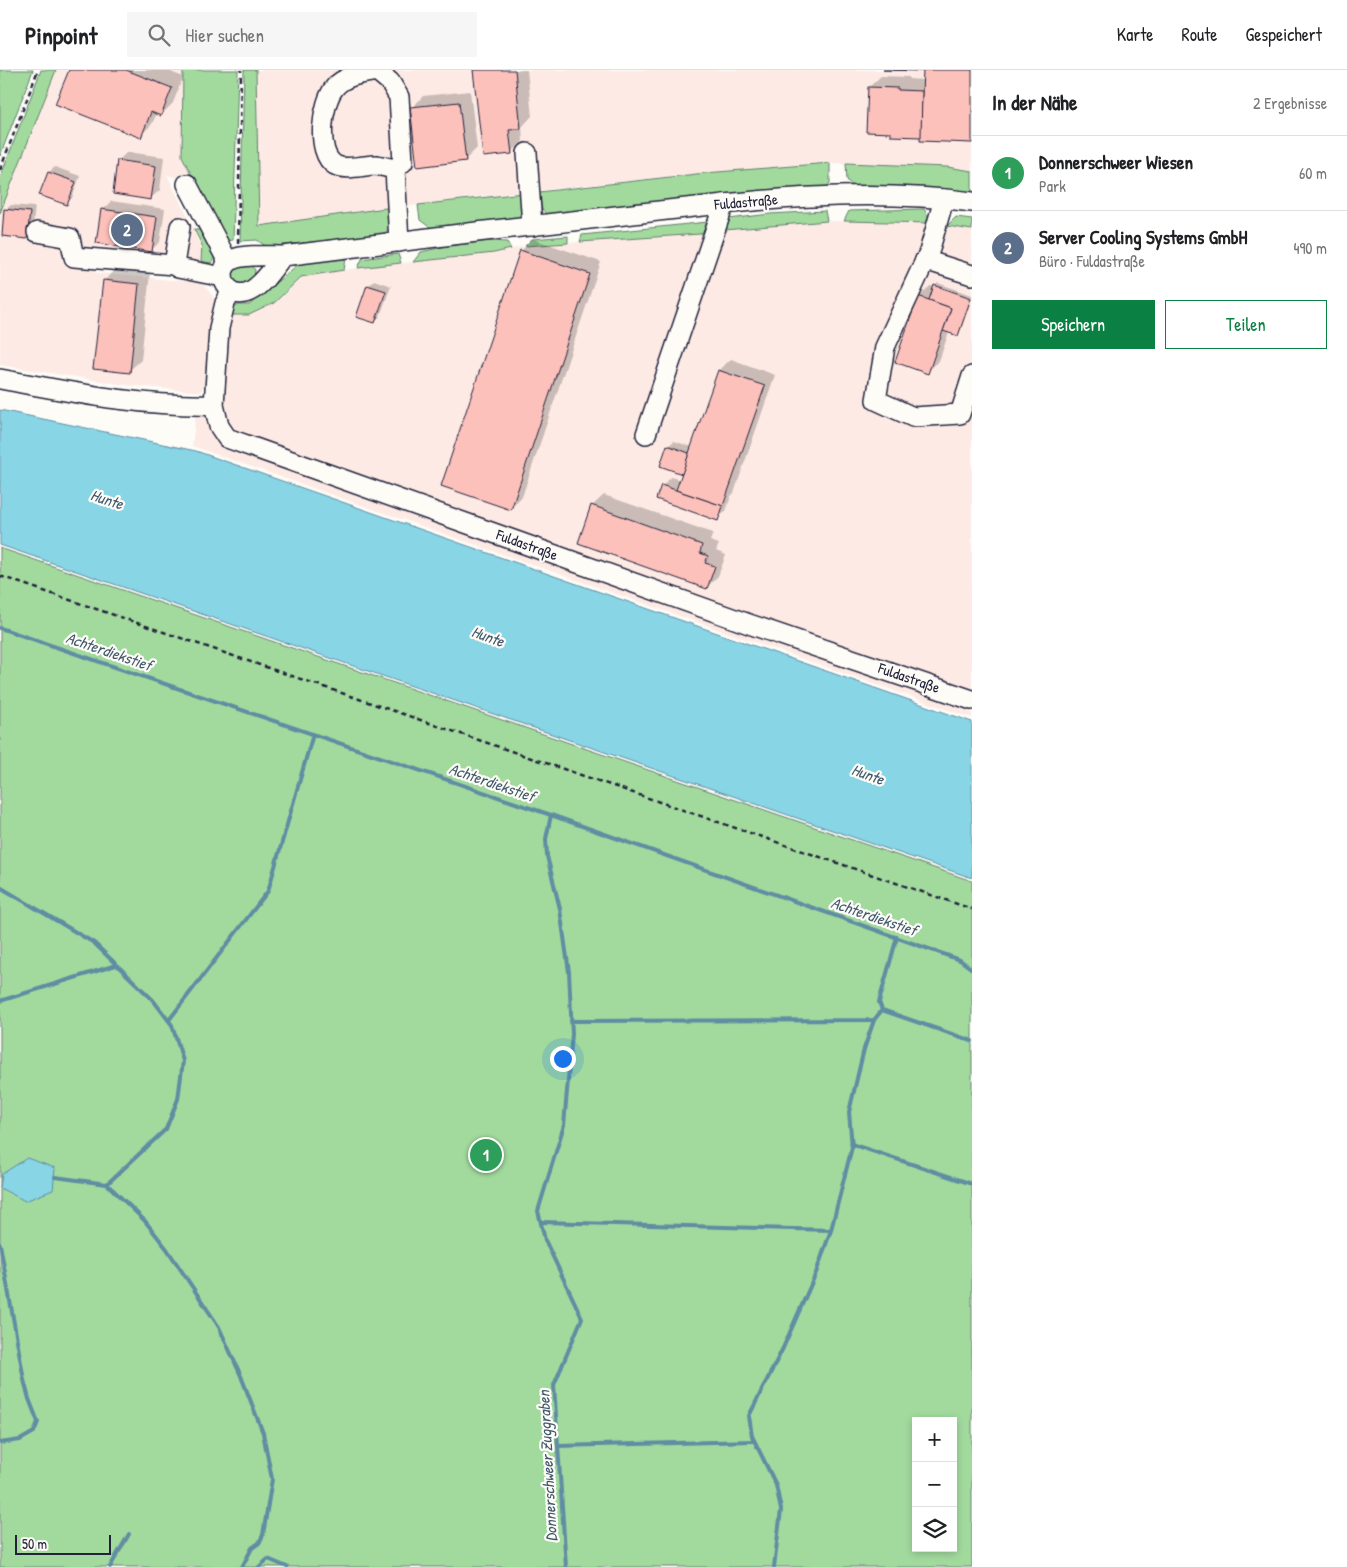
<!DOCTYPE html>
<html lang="de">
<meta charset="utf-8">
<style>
:root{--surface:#fff;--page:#f6f6f6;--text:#202124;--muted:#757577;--line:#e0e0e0;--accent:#0b8043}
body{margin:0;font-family:"Patrick Hand",sans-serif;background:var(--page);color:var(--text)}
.controls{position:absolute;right:15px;bottom:15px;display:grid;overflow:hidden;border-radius:0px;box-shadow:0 2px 8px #0003}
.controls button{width:45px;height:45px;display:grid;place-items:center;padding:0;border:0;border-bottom:1px solid var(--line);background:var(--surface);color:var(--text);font:25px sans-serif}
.scale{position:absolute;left:15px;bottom:12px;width:96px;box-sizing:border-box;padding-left:5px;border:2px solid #22223b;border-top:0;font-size:14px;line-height:18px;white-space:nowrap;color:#22223b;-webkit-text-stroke:4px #fdfcf7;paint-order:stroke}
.you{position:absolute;left:562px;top:988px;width:18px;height:18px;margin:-12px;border:4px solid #fff;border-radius:50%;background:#1a73e8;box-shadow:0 0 0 8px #1a73e833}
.badge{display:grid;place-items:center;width:32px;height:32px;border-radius:50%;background:var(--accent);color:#fff;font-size:16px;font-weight:700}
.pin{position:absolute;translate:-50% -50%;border:2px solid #fff;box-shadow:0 1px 5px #0006}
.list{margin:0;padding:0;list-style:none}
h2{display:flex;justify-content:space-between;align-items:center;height:65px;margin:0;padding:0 20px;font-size:21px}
h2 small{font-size:16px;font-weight:400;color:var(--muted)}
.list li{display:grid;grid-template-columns:32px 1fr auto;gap:15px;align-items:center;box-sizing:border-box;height:75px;padding:0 20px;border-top:1px solid var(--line)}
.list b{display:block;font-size:19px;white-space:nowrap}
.list p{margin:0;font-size:16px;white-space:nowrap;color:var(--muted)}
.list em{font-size:16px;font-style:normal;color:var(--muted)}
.actions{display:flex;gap:10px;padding:15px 20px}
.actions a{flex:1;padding:11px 0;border:1px solid var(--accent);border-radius:0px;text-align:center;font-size:18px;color:var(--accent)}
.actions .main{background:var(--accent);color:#fff}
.icon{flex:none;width:28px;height:28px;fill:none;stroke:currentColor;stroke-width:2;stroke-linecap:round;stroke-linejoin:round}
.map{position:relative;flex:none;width:972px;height:1497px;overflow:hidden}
header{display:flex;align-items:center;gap:30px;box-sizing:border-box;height:70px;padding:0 25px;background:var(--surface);border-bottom:1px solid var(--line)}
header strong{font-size:24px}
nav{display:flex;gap:28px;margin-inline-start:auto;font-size:18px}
.search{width:350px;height:45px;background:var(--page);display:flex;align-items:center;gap:12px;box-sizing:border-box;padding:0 18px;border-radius:0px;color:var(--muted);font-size:19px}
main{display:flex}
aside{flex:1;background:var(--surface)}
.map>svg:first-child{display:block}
.built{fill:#fdeae5}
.green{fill:#a2da9e;stroke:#627e6c;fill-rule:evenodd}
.water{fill:#88d5e6;stroke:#5f8da2}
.shadow{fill:#0003}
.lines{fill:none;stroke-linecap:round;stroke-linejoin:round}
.stream{stroke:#5f8da2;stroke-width:4}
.building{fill:#fdc1bb;stroke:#22223b}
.minor-casing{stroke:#22223b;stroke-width:22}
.path{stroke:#22223b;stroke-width:2.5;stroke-dasharray:5 4;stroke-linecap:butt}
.minor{stroke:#fdfcf7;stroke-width:19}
.labels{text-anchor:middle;stroke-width:4.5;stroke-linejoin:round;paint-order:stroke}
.street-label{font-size:15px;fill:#22223b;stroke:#fdfcf7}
.water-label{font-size:16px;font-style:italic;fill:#41586e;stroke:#fdfcf7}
</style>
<header>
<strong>Pinpoint</strong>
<div class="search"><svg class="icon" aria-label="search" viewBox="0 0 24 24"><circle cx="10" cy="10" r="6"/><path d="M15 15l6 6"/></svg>Hier suchen</div>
<nav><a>Karte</a><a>Route</a><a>Gespeichert</a></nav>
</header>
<main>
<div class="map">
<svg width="972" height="1497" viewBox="0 0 972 1497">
<rect width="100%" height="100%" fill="#fdfcf7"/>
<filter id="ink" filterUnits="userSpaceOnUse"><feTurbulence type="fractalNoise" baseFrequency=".02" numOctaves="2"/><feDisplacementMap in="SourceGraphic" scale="10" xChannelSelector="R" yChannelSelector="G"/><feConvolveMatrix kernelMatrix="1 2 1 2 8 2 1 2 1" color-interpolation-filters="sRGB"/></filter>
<g filter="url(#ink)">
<g class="built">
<path d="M 56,0 L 183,0 L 182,86 L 191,104 L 181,109 L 167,105 L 202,175 L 200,204 L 94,193 L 97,203 L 202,213 L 215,229 L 210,254 L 208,311 L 200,322 L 125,315 L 0,295 L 0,143 Z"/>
<path d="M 256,0 L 972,0 L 972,101 L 947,97 L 830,93 L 705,103 L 478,127 L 259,156 Z"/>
<path d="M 827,151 L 932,153 L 972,160 L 972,648 L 192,376 L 196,343 L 224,334 L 222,311 L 227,245 L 249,245 L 274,233 L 301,207 L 358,198 L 494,183 L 525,176 L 699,164 L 708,161 Z"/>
</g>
<g class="green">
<path d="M 0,0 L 33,0 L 0,86 Z"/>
<path d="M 41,0 L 56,0 L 0,143 L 0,108 Z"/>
<path d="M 183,0 L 238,0 L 233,170 L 225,171 L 182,86 Z"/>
<path d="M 244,0 L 256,0 L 259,156 L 393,137 L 394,152 L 384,164 L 267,177 L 257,170 L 240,171 Z"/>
<path d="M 830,93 L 830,113 L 826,119 L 547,145 L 542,139 L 539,122 L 705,103 Z"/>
<path d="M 846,93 L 947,97 L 972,101 L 972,126 L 854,118 L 847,110 Z"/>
<path d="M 523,123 L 523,137 L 518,150 L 432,159 L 420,150 L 418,135 Z"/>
<path d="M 924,139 L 932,153 L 844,151 L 849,141 Z"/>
<path d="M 825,141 L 827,151 L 724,160 L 729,149 L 770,144 Z"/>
<path d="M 956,147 L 972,149 L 972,160 L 947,156 Z"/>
<path d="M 708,152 L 708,161 L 700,164 L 580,172 L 582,165 Z"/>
<path d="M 194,159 L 203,161 L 218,182 L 211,193 L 201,191 L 202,175 Z"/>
<path d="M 568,166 L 568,173 L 525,176 L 532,169 Z"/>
<path d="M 489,171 L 507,172 L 511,179 L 494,183 L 413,192 L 421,182 L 447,176 Z"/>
<path d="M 398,184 L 401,193 L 358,198 L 362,189 Z"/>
<path d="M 346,189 L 344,200 L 301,207 L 274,233 L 249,245 L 227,245 L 238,235 L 249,235 L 301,192 Z"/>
<path d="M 251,193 L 255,200 L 254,208 L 242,215 L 235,212 L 231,200 L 232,196 Z"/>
<path d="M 0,478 L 972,811 L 972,1497 L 0,1497 ZM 916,1351 L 953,1351 L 953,1478 L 916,1478 Z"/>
</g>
<g class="water">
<path d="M 0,340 L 196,381 L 972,652 L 972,808 L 0,475 Z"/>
<path d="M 27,1088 L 55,1098 L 53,1120 L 25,1131 L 0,1118 L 2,1104 Z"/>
</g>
<g class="shadow">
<path d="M 70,0 L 166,0 L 183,7 L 173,33 L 161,45 L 157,43 L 152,54 L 140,66 Z"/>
<path d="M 475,0 L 527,0 L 532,46 L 522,57 L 523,71 L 511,83 Z"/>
<path d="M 922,0 L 972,0 L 922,66 L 869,17 L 881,6 L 909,7 L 909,9 L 924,10 L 924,0 Z"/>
<path d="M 470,21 L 477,78 L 465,90 L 412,38 L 423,26 Z"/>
<path d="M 127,82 L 164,87 L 160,120 L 151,128 L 118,91 Z"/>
<path d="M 55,97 L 80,106 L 72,128 L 67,133 L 41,124 L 49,102 Z"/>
<path d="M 111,131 L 165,139 L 160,172 L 151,180 L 103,140 Z"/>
<path d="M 11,135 L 35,137 L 32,162 L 27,167 L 5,140 Z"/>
<path d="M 533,169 L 601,192 L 522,427 L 511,438 L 521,181 Z"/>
<path d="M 115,199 L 150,203 L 141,290 L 129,301 L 104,211 Z"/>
<path d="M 374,210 L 391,216 L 380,246 L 375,252 L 368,216 Z"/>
<path d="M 938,213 L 972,225 L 972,228 L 960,262 L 958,265 L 949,262 L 939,291 L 927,302 L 919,227 L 930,216 L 935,217 Z"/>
<path d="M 731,289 L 775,305 L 734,423 L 731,426 L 726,441 L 717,449 L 662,416 L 671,407 L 681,410 L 685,399 L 668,376 L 674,371 L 692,377 L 719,300 Z"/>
<path d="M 604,425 L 713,463 L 710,471 L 719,474 L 716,481 L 726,485 L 718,506 L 707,517 L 592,436 Z"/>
</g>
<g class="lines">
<g class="stream">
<path d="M 0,558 L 551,745 L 960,890 L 972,899"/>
<path d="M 551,745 L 546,769 L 547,786 L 560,839 L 569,902 L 572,964 L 564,1055 L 538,1141 L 545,1170 L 582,1248 L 554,1315 L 566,1497"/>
<path d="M 0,817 L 94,873 L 153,930 L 172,955 L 183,991 L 178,1029 L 166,1059 L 107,1114"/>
<path d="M 897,867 L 879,932 L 882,940 L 972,971"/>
<path d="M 0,931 L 116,895"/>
<path d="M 169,950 L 268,821 L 313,664"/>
<path d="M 571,951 L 874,950 L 882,940"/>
<path d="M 851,1074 L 972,1114"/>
<path d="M 55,1107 L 107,1114 L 145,1151 L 167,1179 L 219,1257 L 241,1306 L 263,1363 L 272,1409 L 263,1465 L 259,1473 L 252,1478 L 242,1497"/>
<path d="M 541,1152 L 831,1160 L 852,1077 L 849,1042 L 864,979 L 874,950"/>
<path d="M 0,1174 L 24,1310 L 29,1329 L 38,1352 L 34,1362 L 20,1370 L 0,1373"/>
<path d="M 558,1376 L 754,1371"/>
<path d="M 110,1497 L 129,1464"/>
<path d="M 259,1497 L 268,1489 L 287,1497"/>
<path d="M 774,1497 L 781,1440 L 776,1415 L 752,1366 L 749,1346 L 783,1278 L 816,1203 L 831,1160"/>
</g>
</g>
<g class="building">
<path d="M 69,0 L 126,0 L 172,18 L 161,46 L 151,42 L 141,68 L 55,34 Z"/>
<path d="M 473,0 L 515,0 L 521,59 L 509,60 L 512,84 L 483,87 Z"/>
<path d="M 883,0 L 923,0 L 923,1 Z"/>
<path d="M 923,0 L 972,0 L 972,73 L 920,71 Z"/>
<path d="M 868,17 L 898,18 L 898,20 L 922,21 L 921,67 L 891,66 L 891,63 L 866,62 Z"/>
<path d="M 459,32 L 466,91 L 417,97 L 410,37 Z"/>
<path d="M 117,90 L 156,96 L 151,130 L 113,124 Z"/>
<path d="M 48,102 L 76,112 L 67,135 L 39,125 Z"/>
<path d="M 4,139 L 30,142 L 27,169 L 2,166 Z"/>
<path d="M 101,139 L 157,147 L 152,182 L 96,173 Z"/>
<path d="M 520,180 L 590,204 L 511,440 L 441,416 Z"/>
<path d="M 103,210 L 139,214 L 130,303 L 93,299 Z"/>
<path d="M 367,215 L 386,221 L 375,253 L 356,247 Z"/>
<path d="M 934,215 L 971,228 L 958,266 L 943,261 L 951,238 L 929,230 Z"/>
<path d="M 918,226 L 951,238 L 928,304 L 895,292 Z"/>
<path d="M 718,300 L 765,316 L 723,436 L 676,420 Z"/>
<path d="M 667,375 L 689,383 L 682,404 L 660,396 Z"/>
<path d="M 661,415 L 723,436 L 718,451 L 656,429 Z"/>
<path d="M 591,435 L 702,475 L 700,483 L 708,486 L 705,493 L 715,496 L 707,519 L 578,473 Z"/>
</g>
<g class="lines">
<g class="minor-casing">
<g id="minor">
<path d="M 527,83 L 532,156"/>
<path d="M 395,99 C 389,98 383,96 376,95 C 364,95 346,101 335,95 C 315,83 322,32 335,17 C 345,5 363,4 377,1 L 390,12 L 399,27 L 403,92 L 395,99 L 399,172"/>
<path d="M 187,114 L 228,192"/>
<path d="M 944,129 L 929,182 L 885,277 L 876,330 L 913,347 L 960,344 L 972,306"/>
<path d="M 180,157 L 174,195 L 178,198 L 223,207"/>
<path d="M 37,162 L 70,168 L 74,187 L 174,195"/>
<path d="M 283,186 C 274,197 265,212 252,220 C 228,235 211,199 234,189 C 245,184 270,186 283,186 C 400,171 516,157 633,144 C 745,131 859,117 972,132"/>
<path d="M 925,190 L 972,205"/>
<path d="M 232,221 L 225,233 L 219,258 L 214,335 L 219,356 L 227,368 L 749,554 L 972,630"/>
<path d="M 0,309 C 71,322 142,337 214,335"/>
<path d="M 646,364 L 724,134"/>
</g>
</g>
<g class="path">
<path d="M 0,100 L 38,0"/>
<path d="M 238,173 L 241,0"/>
<path d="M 0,506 L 972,839"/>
</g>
<use href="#minor" class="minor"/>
</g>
</g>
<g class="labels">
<g class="street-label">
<text transform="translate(746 132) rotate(-5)" y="5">Fuldastraße</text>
<text transform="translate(527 475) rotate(20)" y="5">Fuldastraße</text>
<text transform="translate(909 608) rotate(19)" y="5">Fuldastraße</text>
</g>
<g class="water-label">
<text transform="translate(107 429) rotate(18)" y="6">Hunte</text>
<text transform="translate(488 566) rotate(20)" y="6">Hunte</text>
<text transform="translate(109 581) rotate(19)" y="6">Achterdiekstief</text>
<text transform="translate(868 704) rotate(20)" y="6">Hunte</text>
<text transform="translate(492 712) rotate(19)" y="6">Achterdiekstief</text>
<text transform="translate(874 846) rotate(19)" y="6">Achterdiekstief</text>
<text transform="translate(547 1396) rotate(-93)" y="6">Donnerschweer Zuggraben</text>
</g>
</g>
</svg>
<div class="controls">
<button>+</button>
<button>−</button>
<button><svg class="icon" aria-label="layers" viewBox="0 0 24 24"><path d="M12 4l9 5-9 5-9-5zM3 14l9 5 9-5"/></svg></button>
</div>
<div class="scale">50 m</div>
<div class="you"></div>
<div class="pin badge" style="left:486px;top:1085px;background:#2e9e5b">1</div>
<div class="pin badge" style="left:127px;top:160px;background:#5c6f8a">2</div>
</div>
<aside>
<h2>In der Nähe<small>2 Ergebnisse</small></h2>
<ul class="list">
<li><span class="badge" style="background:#2e9e5b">1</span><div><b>Donnerschweer Wiesen</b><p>Park</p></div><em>60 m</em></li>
<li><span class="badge" style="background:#5c6f8a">2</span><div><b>Server Cooling Systems GmbH</b><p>Büro · Fuldastraße</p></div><em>490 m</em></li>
</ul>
<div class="actions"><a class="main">Speichern</a><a>Teilen</a></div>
</aside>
</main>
